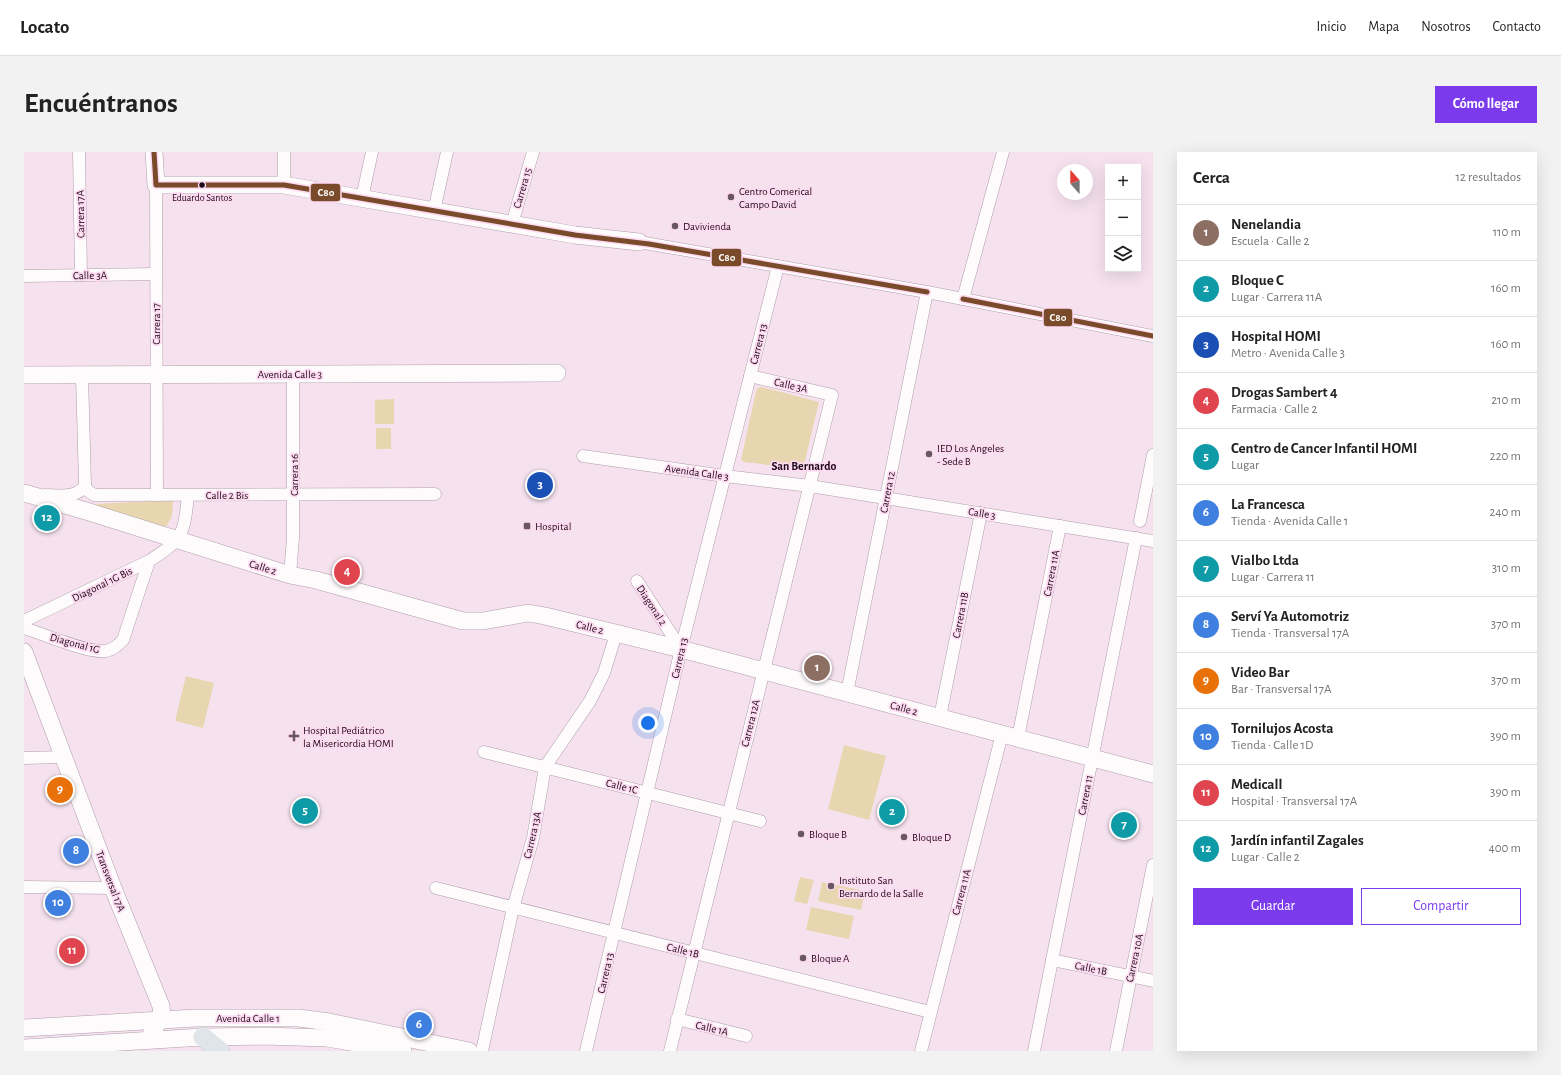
<!DOCTYPE html>
<html lang="es">
<meta charset="utf-8">
<style>
:root{--surface:#fff;--page:#f2f2f2;--text:#222;--muted:#767676;--line:#e0e0e0;--accent:#7c3aed}
body{margin:0;font-family:"Alegreya Sans",sans-serif;background:var(--page);color:var(--text)}
.controls{position:absolute;right:12px;top:12px;display:grid;overflow:hidden;border-radius:0px;box-shadow:0 4px 16px #0002}
.controls button{width:36px;height:36px;display:grid;place-items:center;padding:0;border:0;border-bottom:1px solid var(--line);background:var(--surface);color:var(--text);font:20px sans-serif}
.compass{position:absolute;left:1033px;top:12px;width:36px;height:36px;border-radius:50%;background:var(--surface);box-shadow:0 4px 16px #0002;rotate:339deg}
.you{position:absolute;left:624px;top:571px;width:14px;height:14px;margin:-10px;border:3px solid #fff;border-radius:50%;background:#1a73e8;box-shadow:0 0 0 6px #1a73e833}
.badge{display:grid;place-items:center;width:26px;height:26px;border-radius:50%;background:var(--accent);color:#fff;font-size:13px;font-weight:700}
.pin{position:absolute;translate:-50% -50%;border:2px solid #fff;box-shadow:0 1px 4px #0006}
.list{margin:0;padding:0;list-style:none}
h2{display:flex;justify-content:space-between;align-items:center;height:52px;margin:0;padding:0 16px;font-size:17px}
h2 small{font-size:13px;font-weight:400;color:var(--muted)}
.list li{display:grid;grid-template-columns:26px 1fr auto;gap:12px;align-items:center;box-sizing:border-box;height:56px;padding:0 16px;border-top:1px solid var(--line)}
.list b{display:block;font-size:15px;white-space:nowrap}
.list p{margin:0;font-size:13px;white-space:nowrap;color:var(--muted)}
.list em{font-size:13px;font-style:normal;color:var(--muted)}
.actions{display:flex;gap:8px;padding:12px 16px}
.actions a{flex:1;padding:9px 0;border:1px solid var(--accent);border-radius:0px;text-align:center;font-size:14px;color:var(--accent)}
.actions .main{background:var(--accent);color:#fff}
.icon{flex:none;width:22px;height:22px;fill:none;stroke:currentColor;stroke-width:2;stroke-linecap:round;stroke-linejoin:round}
.map{position:relative;flex:none;width:1129px;height:899px;overflow:hidden;border-radius:0px}
header{display:flex;align-items:center;gap:24px;box-sizing:border-box;height:56px;padding:0 20px;background:var(--surface);border-bottom:1px solid var(--line)}
header strong{font-size:19px}
nav{display:flex;gap:22px;margin-inline-start:auto;font-size:14px}
.intro{display:flex;align-items:center;justify-content:space-between;box-sizing:border-box;height:96px;padding:0 24px}
h1{margin:0;font-size:28px}
.button{padding:10px 18px;border-radius:0px;background:var(--accent);color:#fff;font-size:14px;font-weight:700}
main{display:flex;gap:24px;padding:0 24px}
aside{flex:1;background:var(--surface);border-radius:0px;box-shadow:0 4px 16px #0002}
.map>svg:first-child{display:block}
.green{fill:#e7d6b0}
.lines{fill:none;stroke-linecap:round;stroke-linejoin:round}
.street-casing{stroke:#b09daa;stroke-width:13}
.secondary-casing{stroke:#b09daa;stroke-width:18}
.primary-casing{stroke:#cfc4cb;stroke-width:20}
.street{stroke:#fefbfd;stroke-width:12}
.secondary{stroke:#fefbfd;stroke-width:17}
.primary{stroke:#dfe5e9;stroke-width:19}
.bus-1-casing{stroke:#fedaf1;stroke-width:8}
.bus-1{stroke:#7a4b2a;stroke-width:5}
.bus-dot{fill:#1d0a18;stroke:#fedaf1;stroke-width:1.5}
.poi-dot{fill:#695663;stroke:#fedaf1;stroke-width:1.5}
.labels{text-anchor:middle;stroke-width:3.5;stroke-linejoin:round;paint-order:stroke}
.bus-label{font-size:10px;fill:#1d0a18;stroke:#fedaf1}
.street-label{font-size:11px;fill:#1d0a18;stroke:#fedaf1}
.poi-label{font-size:11px;fill:#1d0a18;stroke:#fedaf1;text-anchor:start}
.neighbourhood-label{font-size:12px;font-weight:bold;fill:#1d0a18;stroke:#fedaf1}
.line-badge{stroke:#fedaf1;stroke-width:1.5}
.badge-label{font-size:11px;text-anchor:middle;font-weight:bold;fill:#fff}
</style>
<header>
<strong>Locato</strong>
<nav><a>Inicio</a><a>Mapa</a><a>Nosotros</a><a>Contacto</a></nav>
</header>
<div class="intro"><h1>Encuéntranos</h1><a class="button">Cómo llegar</a></div>
<main>
<div class="map">
<svg width="1129" height="899" viewBox="0 0 1129 899">
<rect width="100%" height="100%" fill="#f6e2ef"/>
<g class="green">
<path d="M 738,235 L 795,250 L 779,317 L 720,310 L 717,308 L 732,239 L 734,236 Z"/>
<path d="M 370,247 L 370,272 L 351,272 L 351,248 Z"/>
<rect x="352" y="276" width="15" height="21"/>
<path d="M 149,348 L 148,364 L 142,375 L 72,357 L 73,352 Z"/>
<path d="M 162,524 L 190,531 L 179,576 L 151,569 Z"/>
<path d="M 820,593 L 862,604 L 845,668 L 804,657 Z"/>
<path d="M 776,725 L 790,728 L 783,752 L 770,749 Z"/>
<path d="M 798,730 L 841,739 L 837,758 L 794,749 Z"/>
<path d="M 787,755 L 830,764 L 825,787 L 782,778 Z"/>
</g>
<g class="lines">
<g class="street-casing">
<g id="street">
<path d="M 55,0 L 57,123"/>
<path d="M 260,0 L 260,33"/>
<path d="M 132,33 L 133,343"/>
<path d="M 338,46 L 348,0"/>
<path d="M 410,59 L 423,0"/>
<path d="M 488,72 L 509,0"/>
<path d="M 615,90 L 903,140 L 1129,184"/>
<path d="M 0,124 L 132,122"/>
<path d="M 939,147 L 979,0"/>
<path d="M 58,223 L 61,333 L 63,338 L 70,343 L 411,342"/>
<path d="M 559,304 L 701,324 L 786,334 L 1129,389"/>
<path d="M 21,343 C 35,343 53,347 61,333"/>
<path d="M 1116,369 L 1129,303"/>
<path d="M 266,423 L 269,386 L 269,222"/>
<path d="M 613,429 L 657,497"/>
<path d="M 0,469 L 125,409 C 159,387 160,383 164,343"/>
<path d="M 0,476 C 19,482 63,501 81,499 C 89,498 94,493 99,488 L 125,409"/>
<path d="M 823,541 L 903,140"/>
<path d="M 916,565 L 957,361"/>
<path d="M 994,586 L 1036,374"/>
<path d="M 460,600 L 736,669"/>
<path d="M 0,606 L 39,605"/>
<path d="M 0,735 L 89,736"/>
<path d="M 412,736 L 906,860"/>
<path d="M 1028,808 L 1129,829"/>
<path d="M 653,867 L 722,884"/>
<path d="M 458,899 L 489,756 L 509,686 L 521,615 L 566,549 L 580,521 L 592,482"/>
<path d="M 562,899 L 657,497 L 754,114"/>
<path d="M 646,899 L 808,243 L 726,224"/>
<path d="M 897,899 L 978,582"/>
<path d="M 1010,899 L 1112,386"/>
<path d="M 1092,899 L 1129,713"/>
</g>
</g>
<g class="secondary-casing">
<g id="secondary">
<path d="M 130,0 L 132,33 L 260,33 L 551,83 L 615,90"/>
<path d="M 0,223 L 533,221"/>
<path d="M 0,341 L 62,359 L 266,423 L 292,428 L 439,469 L 459,469 L 504,461 L 521,464 L 657,497 L 1129,622"/>
<path d="M 0,500 L 89,736 L 137,854 L 138,863 L 124,888"/>
<path d="M 0,876 L 172,866 L 275,866 L 305,870 L 445,899"/>
<path d="M 0,896 L 179,885 L 240,884 L 303,886 L 379,899"/>
</g>
</g>
<g class="primary-casing">
<path id="primary" d="M 179,885 L 196,899"/>
</g>
<use href="#street" class="street"/>
<use href="#secondary" class="secondary"/>
<use href="#primary" class="primary"/>
<g class="bus-1-casing">
<g id="bus-1">
<path d="M 130,0 L 132,33 L 260,33 L 551,83 L 625,92 L 903,140"/>
<path d="M 939,147 L 1129,184"/>
</g>
</g>
<use href="#bus-1" class="bus-1"/>
</g>
<circle class="bus-dot" cx="178" cy="33" r="3.5"/>
<g class="poi-dot">
<circle cx="707" cy="45" r="4"/>
<circle cx="651" cy="74" r="4"/>
<circle cx="905" cy="302" r="4"/>
<rect x="499" y="370" width="8" height="8" rx="2"/>
<path d="M268 578h4v4h4v4h-4v4h-4v-4h-4v-4h4z"/>
<circle cx="777" cy="682" r="4"/>
<circle cx="880" cy="685" r="4"/>
<circle cx="807" cy="734" r="4"/>
<circle cx="779" cy="806" r="4"/>
</g>
<g class="labels">
<g class="bus-label">
<text x="178" y="49">Eduardo Santos</text>
</g>
<g class="street-label">
<text transform="translate(498 36) rotate(-74)" y="4">Carrera 15</text>
<text transform="translate(56 62) rotate(-91)" y="4">Carrera 17A</text>
<text transform="translate(66 123) rotate(-1)" y="4">Calle 3A</text>
<text transform="translate(132 172) rotate(-90)" y="4">Carrera 17</text>
<text transform="translate(734 192) rotate(-76)" y="4">Carrera 13</text>
<text x="266" y="226">Avenida Calle 3</text>
<text transform="translate(767 233) rotate(13)" y="4">Calle 3A</text>
<text transform="translate(673 320) rotate(8)" y="4">Avenida Calle 3</text>
<text transform="translate(270 323) rotate(-90)" y="4">Carrera 16</text>
<text transform="translate(863 340) rotate(-79)" y="4">Carrera 12</text>
<text x="203" y="347">Calle 2 Bis</text>
<text transform="translate(958 361) rotate(9)" y="4">Calle 3</text>
<text transform="translate(239 415) rotate(17)" y="4">Calle 2</text>
<text transform="translate(1027 421) rotate(-79)" y="4">Carrera 11A</text>
<text transform="translate(78 432) rotate(-26)" y="4">Diagonal 1G Bis</text>
<text transform="translate(628 453) rotate(57)" y="4">Diagonal 2</text>
<text transform="translate(936 463) rotate(-79)" y="4">Carrera 11B</text>
<text transform="translate(566 475) rotate(14)" y="4">Calle 2</text>
<text transform="translate(51 491) rotate(15)" y="4">Diagonal 1G</text>
<text transform="translate(655 506) rotate(-77)" y="4">Carrera 13</text>
<text transform="translate(880 556) rotate(15)" y="4">Calle 2</text>
<text transform="translate(726 571) rotate(-76)" y="4">Carrera 12A</text>
<text transform="translate(598 634) rotate(14)" y="4">Calle 1C</text>
<text transform="translate(1061 643) rotate(-79)" y="4">Carrera 11</text>
<text transform="translate(508 683) rotate(-77)" y="4">Carrera 13A</text>
<text transform="translate(87 729) rotate(69)" y="4">Transversal 17A</text>
<text transform="translate(937 740) rotate(-75)" y="4">Carrera 11A</text>
<text transform="translate(659 798) rotate(14)" y="4">Calle 1B</text>
<text transform="translate(1110 806) rotate(-78)" y="4">Carrera 10A</text>
<text transform="translate(1067 816) rotate(11)" y="4">Calle 1B</text>
<text transform="translate(581 821) rotate(-77)" y="4">Carrera 13</text>
<text x="224" y="870">Avenida Calle 1</text>
<text transform="translate(688 876) rotate(13)" y="4">Calle 1A</text>
</g>
<g class="poi-label">
<text x="715" y="43">Centro Comerical<tspan x="715" dy="13">Campo David</tspan></text>
<text x="659" y="78">Davivienda</text>
<text x="913" y="300">IED Los Angeles<tspan x="913" dy="13">- Sede B</tspan></text>
<text x="511" y="378">Hospital</text>
<text x="279" y="582">Hospital Pediátrico<tspan x="279" dy="13">la Misericordia HOMI</tspan></text>
<text x="785" y="686">Bloque B</text>
<text x="888" y="689">Bloque D</text>
<text x="815" y="732">Instituto San<tspan x="815" dy="13">Bernardo de la Salle</tspan></text>
<text x="787" y="810">Bloque A</text>
</g>
<g class="neighbourhood-label">
<text x="780" y="318">San Bernardo</text>
</g>
</g>
<g class="line-badge">
<rect x="286" y="31" width="31" height="19" rx="4" fill="#7a4b2a"/>
<rect x="687" y="96" width="31" height="19" rx="4" fill="#7a4b2a"/>
<rect x="1019" y="156" width="30" height="19" rx="4" fill="#7a4b2a"/>
</g>
<g class="badge-label">
<text x="302" y="44">C80</text>
<text x="703" y="109">C80</text>
<text x="1034" y="169">C80</text>
</g>
</svg>
<div class="controls">
<button>+</button>
<button>−</button>
<button><svg class="icon" aria-label="layers" viewBox="0 0 24 24"><path d="M12 4l9 5-9 5-9-5zM3 14l9 5 9-5"/></svg></button>
</div>
<svg class="compass" viewBox="-18 -18 36 36"><path d="M0-13l5 13h-10z" fill="#e53935"/><path d="M0 13l5-13h-10z" fill="#767676"/></svg>
<div class="you"></div>
<div class="pin badge" style="left:793px;top:516px;background:#8d6e63">1</div>
<div class="pin badge" style="left:868px;top:660px;background:#0f9aa8">2</div>
<div class="pin badge" style="left:516px;top:333px;background:#1a4fb4">3</div>
<div class="pin badge" style="left:323px;top:420px;background:#e0444e">4</div>
<div class="pin badge" style="left:281px;top:659px;background:#0f9aa8">5</div>
<div class="pin badge" style="left:395px;top:873px;background:#3f7fe0">6</div>
<div class="pin badge" style="left:1100px;top:673px;background:#0f9aa8">7</div>
<div class="pin badge" style="left:52px;top:699px;background:#3f7fe0">8</div>
<div class="pin badge" style="left:36px;top:638px;background:#e8710a">9</div>
<div class="pin badge" style="left:34px;top:751px;background:#3f7fe0">10</div>
<div class="pin badge" style="left:48px;top:799px;background:#e0444e">11</div>
<div class="pin badge" style="left:23px;top:366px;background:#0f9aa8">12</div>
</div>
<aside>
<h2>Cerca<small>12 resultados</small></h2>
<ul class="list">
<li><span class="badge" style="background:#8d6e63">1</span><div><b>Nenelandia</b><p>Escuela · Calle 2</p></div><em>110 m</em></li>
<li><span class="badge" style="background:#0f9aa8">2</span><div><b>Bloque C</b><p>Lugar · Carrera 11A</p></div><em>160 m</em></li>
<li><span class="badge" style="background:#1a4fb4">3</span><div><b>Hospital HOMI</b><p>Metro · Avenida Calle 3</p></div><em>160 m</em></li>
<li><span class="badge" style="background:#e0444e">4</span><div><b>Drogas Sambert 4</b><p>Farmacia · Calle 2</p></div><em>210 m</em></li>
<li><span class="badge" style="background:#0f9aa8">5</span><div><b>Centro de Cancer Infantil HOMI</b><p>Lugar</p></div><em>220 m</em></li>
<li><span class="badge" style="background:#3f7fe0">6</span><div><b>La Francesca</b><p>Tienda · Avenida Calle 1</p></div><em>240 m</em></li>
<li><span class="badge" style="background:#0f9aa8">7</span><div><b>Vialbo Ltda</b><p>Lugar · Carrera 11</p></div><em>310 m</em></li>
<li><span class="badge" style="background:#3f7fe0">8</span><div><b>Serví Ya Automotriz</b><p>Tienda · Transversal 17A</p></div><em>370 m</em></li>
<li><span class="badge" style="background:#e8710a">9</span><div><b>Video Bar</b><p>Bar · Transversal 17A</p></div><em>370 m</em></li>
<li><span class="badge" style="background:#3f7fe0">10</span><div><b>Tornilujos Acosta</b><p>Tienda · Calle 1D</p></div><em>390 m</em></li>
<li><span class="badge" style="background:#e0444e">11</span><div><b>Medicall</b><p>Hospital · Transversal 17A</p></div><em>390 m</em></li>
<li><span class="badge" style="background:#0f9aa8">12</span><div><b>Jardín infantil Zagales</b><p>Lugar · Calle 2</p></div><em>400 m</em></li>
</ul>
<div class="actions"><a class="main">Guardar</a><a>Compartir</a></div>
</aside>
</main>
